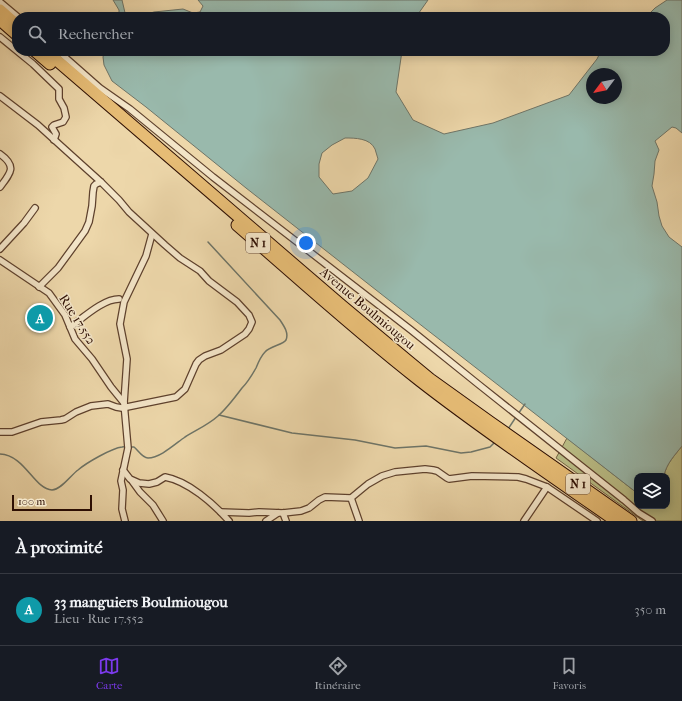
<!DOCTYPE html>
<html lang="fr">
<meta charset="utf-8">
<style>
:root{--surface:#171b24;--page:#242831;--text:#f1f3f6;--muted:#9ea1a6;--line:#363941;--accent:#7c3aed}
body{margin:0;font-family:"IM FELL French Canon",serif;background:var(--page);color:var(--text)}
.controls{position:absolute;right:12px;bottom:12px;display:grid;overflow:hidden;border-radius:8px;box-shadow:0 2px 10px #0003}
.controls button{width:36px;height:36px;display:grid;place-items:center;padding:0;border:0;border-bottom:1px solid var(--line);background:var(--surface);color:var(--text);font:20px sans-serif}
.compass{position:absolute;left:586px;top:68px;width:36px;height:36px;border-radius:50%;background:var(--surface);box-shadow:0 2px 10px #0003;rotate:238deg}
.scale{position:absolute;left:12px;bottom:10px;width:80px;box-sizing:border-box;padding-left:4px;border:2px solid #2e0f03;border-top:0;font-size:11px;line-height:14px;white-space:nowrap;color:#2e0f03;-webkit-text-stroke:3px #f3e5c8;paint-order:stroke}
.you{position:absolute;left:306px;top:243px;width:14px;height:14px;margin:-10px;border:3px solid #fff;border-radius:50%;background:#1a73e8;box-shadow:0 0 0 6px #1a73e833}
.badge{display:grid;place-items:center;width:26px;height:26px;border-radius:50%;background:var(--accent);color:#fff;font-size:13px;font-weight:700}
.pin{position:absolute;translate:-50% -50%;border:2px solid #fff;box-shadow:0 1px 4px #0006}
.list{margin:0;padding:0;list-style:none}
h2{display:flex;justify-content:space-between;align-items:center;height:52px;margin:0;padding:0 16px;font-size:17px}
h2 small{font-size:13px;font-weight:400;color:var(--muted)}
.list li{display:grid;grid-template-columns:26px 1fr auto;gap:12px;align-items:center;box-sizing:border-box;height:72px;padding:0 16px;border-top:1px solid var(--line)}
.list b{display:block;font-size:15px;white-space:nowrap}
.list p{margin:0;font-size:13px;white-space:nowrap;color:var(--muted)}
.list em{font-size:13px;font-style:normal;color:var(--muted)}
.icon{flex:none;width:22px;height:22px;fill:none;stroke:currentColor;stroke-width:2;stroke-linecap:round;stroke-linejoin:round}
.map{position:relative;flex:none;width:682px;height:521px;overflow:hidden}
.search{position:absolute;background:var(--surface);box-shadow:0 2px 10px #0003;left:12px;right:12px;top:12px;height:44px;display:flex;align-items:center;gap:10px;box-sizing:border-box;padding:0 14px;border-radius:16px;color:var(--muted);font-size:15px}
.sheet{height:124px;background:var(--surface)}
nav{display:flex;justify-content:space-around;align-items:center;box-sizing:border-box;height:56px;border-top:1px solid var(--line);background:var(--surface);font-size:11px;color:var(--muted)}
nav a{display:grid;justify-items:center;gap:2px}
nav .on{color:var(--accent)}
.map>svg:first-child{display:block}
.green{fill:#babe87;stroke:#746645}
.water{fill:#99b9ac;stroke:#6e7568;fill-rule:evenodd}
.lines{fill:none;stroke-linecap:round;stroke-linejoin:round}
.stream{stroke:#6e7568;stroke-width:1.5}
.street-casing{stroke:#5e412d;stroke-width:8}
.highway-casing{stroke:#2e0f03;stroke-width:13}
.street{stroke:#f3e5c8;stroke-width:5.5}
.highway{stroke:#e6bc75;stroke-width:11}
.labels{text-anchor:middle;stroke-width:3;stroke-linejoin:round;paint-order:stroke}
.shield{fill:#f3e5c8;stroke:#694f3e;stroke-width:1}
.shield-label{font-size:12px;font-weight:bold;fill:#2e0f03}
.street-label{font-size:13px;fill:#2e0f03;stroke:#f3e5c8}
</style>
<div class="map">
<svg width="682" height="521" viewBox="0 0 682 521">
<rect width="100%" height="100%" fill="#edd7aa"/>
<filter id="stains"><feTurbulence type="fractalNoise" baseFrequency=".005" numOctaves="4"/><feColorMatrix values="0 0 0 0 .2 0 0 0 0 .09 0 0 0 0 .02 0 0 0 .5 -.17"/></filter>
<radialGradient id="worn" r=".72"><stop offset=".6" stop-color="#630" stop-opacity="0"/><stop offset="1" stop-color="#630" stop-opacity=".3"/></radialGradient>
<path class="green" d="M 567,438 L 637,493 L 637,506 L 667,506 L 667,476 L 664,476 C 666,464 675,455 682,446 L 682,521 L 643,521 L 556,458 Z"/>
<g class="water">
<path d="M 113,0 L 122,0 L 126,17 L 119,17 L 119,10 Z"/>
<path d="M 198,0 L 428,0 L 416,17 L 144,17 L 147,14 L 154,12 L 183,9 L 193,13 L 200,12 L 203,6 Z"/>
<path d="M 667,0 L 682,0 L 682,133 L 676,128 L 672,127 L 655,141 L 659,150 L 655,161 L 654,174 L 652,186 L 657,202 L 659,216 L 662,226 L 669,237 L 682,247 L 682,446 C 675,455 666,464 664,476 L 637,476 L 637,493 L 399,308 L 246,188 L 146,107 L 112,81 L 104,65 L 103,57 L 104,53 L 104,51 L 402,51 L 396,92 L 413,120 L 444,134 L 493,123 L 569,95 L 597,59 L 601,51 L 665,51 L 665,17 L 646,17 L 655,8 ZM 592,74 L 616,74 L 616,98 L 592,98 ZM 345,138 C 355,138 370,138 375,149 C 376,152 377,156 378,159 L 368,178 L 352,191 L 333,194 L 319,177 L 319,164 L 322,153 L 332,145 Z"/>
</g>
<g class="lines">
<g class="stream">
<path d="M 518,414 L 525,404"/>
<path d="M 219,415 L 292,433 L 355,440 L 395,448 L 426,446 L 461,453 L 471,452 L 490,447 L 496,441"/>
<path d="M 508,429 L 516,417"/>
<path d="M 0,454 C 25,455 34,489 52,490 C 61,490 71,475 78,470 C 86,463 112,448 122,447 C 126,446 130,447 134,447 C 138,450 142,458 148,458 C 160,458 175,444 185,437 C 196,430 208,425 218,416 C 226,409 236,396 242,388 C 248,382 252,375 256,368 C 258,363 261,356 265,352 C 270,346 283,345 286,340 C 289,333 284,326 280,320 L 208,242"/>
</g>
<g class="street-casing">
<g id="street">
<path d="M 0,2 L 18,17"/>
<path d="M 0,37 L 33,64 L 59,89 L 59,99 L 64,108 L 66,117 L 63,122 L 54,125 L 52,127 L 56,134 L 54,140"/>
<path d="M 58,51 L 100,88 L 130,109 L 213,177 L 411,330 L 478,384 L 624,500 L 639,513 L 652,521"/>
<path d="M 0,96 L 38,125 L 60,145 L 101,182 L 119,200 L 129,212 L 165,245 L 180,258 L 200,271 L 209,281 L 237,302 L 249,315 L 252,322 L 249,329 L 245,334 L 221,350 L 205,356 L 199,360 L 196,364 L 185,389 L 176,397 L 122,408 L 116,407 L 108,404 L 91,406 L 76,412 L 65,419 L 61,420 L 41,422 L 12,432 L 0,432"/>
<path d="M 0,154 C 17,166 11,173 0,187"/>
<path d="M 0,249 L 24,223 L 35,208"/>
<path d="M 0,260 L 49,293 L 65,315 L 75,339 L 92,359 L 111,387 L 124,403"/>
<path d="M 39,287 L 58,268 L 85,231 L 89,222 L 92,206 L 93,192 L 94,186 L 96,184 L 101,182"/>
<path d="M 70,327 C 83,318 103,299 119,299"/>
<path d="M 123,470 L 130,479 L 139,483 L 149,484 L 157,482 L 165,477 C 188,481 214,504 229,521"/>
<path d="M 132,481 L 140,492 L 153,505 L 163,521"/>
<path d="M 351,498 L 359,521"/>
<path d="M 221,512 L 249,513 L 259,512 L 283,513 L 301,511 L 309,508 L 319,500 L 325,497 L 351,498 L 368,484 L 382,476 L 395,472 L 425,469 L 433,470 L 437,471 L 447,478 L 449,479 L 472,476 L 518,477 L 526,479 L 547,487 L 597,521"/>
<path d="M 283,513 L 286,521"/>
<path d="M 125,521 L 122,509 L 123,490 L 121,481 L 128,448 L 124,403 L 127,359 L 120,324 L 124,302 L 146,256 L 152,234"/>
<path d="M 266,521 L 278,513"/>
<path d="M 524,521 L 547,487"/>
</g>
</g>
<g class="highway-casing">
<g id="highway">
<path d="M 0,10 L 17,25"/>
<path d="M 0,20 L 17,35"/>
<path d="M 35,51 L 50,64"/>
<path d="M 46,51 L 341,305 L 407,360 L 430,379 L 490,422 L 631,521"/>
<path d="M 237,225 C 297,277 356,331 419,380 C 483,430 550,475 616,521"/>
</g>
</g>
<use href="#street" class="street"/>
<use href="#highway" class="highway"/>
</g>
<g class="labels">
<g class="shield">
<rect x="246" y="233" width="24" height="20" rx="3"/>
<rect x="566" y="474" width="24" height="20" rx="3"/>
</g>
<g class="shield-label">
<text x="258" y="247">N 1</text>
<text x="578" y="488">N 1</text>
</g>
<g class="street-label">
<text transform="translate(368 308) rotate(40)" y="5">Avenue Boulmiougou</text>
<text transform="translate(78 319) rotate(58)" y="5">Rue 17.552</text>
</g>
</g>
<rect width="100%" height="100%" filter="url(#stains)"/>
<rect width="100%" height="100%" fill="url(#worn)"/>
</svg>
<div class="controls">
<button><svg class="icon" aria-label="layers" viewBox="0 0 24 24"><path d="M12 4l9 5-9 5-9-5zM3 14l9 5 9-5"/></svg></button>
</div>
<svg class="compass" viewBox="-18 -18 36 36"><path d="M0-13l5 13h-10z" fill="#e53935"/><path d="M0 13l5-13h-10z" fill="#9ea1a6"/></svg>
<div class="scale">100 m</div>
<div class="you"></div>
<div class="pin badge" style="left:40px;top:318px;background:#0f9aa8">A</div>
<div class="search"><svg class="icon" aria-label="search" viewBox="0 0 24 24"><circle cx="10" cy="10" r="6"/><path d="M15 15l6 6"/></svg>Rechercher</div>
</div>
<section class="sheet">
<h2>À proximité<small></small></h2>
<ul class="list">
<li><span class="badge" style="background:#0f9aa8">A</span><div><b>33 manguiers Boulmiougou</b><p>Lieu · Rue 17.552</p></div><em>350 m</em></li>
</ul>
</section>
<nav>
<a class="on"><svg class="icon" aria-label="map" viewBox="0 0 24 24"><path d="M3 6l6-2 6 2 6-2v14l-6 2-6-2-6 2zM9 4v14M15 6v14"/></svg>Carte</a>
<a><svg class="icon" aria-label="directions" viewBox="0 0 24 24"><path d="M12 3l9 9-9 9-9-9zM9 14v-3h6M13 9l2 2-2 2"/></svg>Itinéraire</a>
<a><svg class="icon" aria-label="saved" viewBox="0 0 24 24"><path d="M7 4h10v16l-5-4-5 4z"/></svg>Favoris</a>
</nav>
